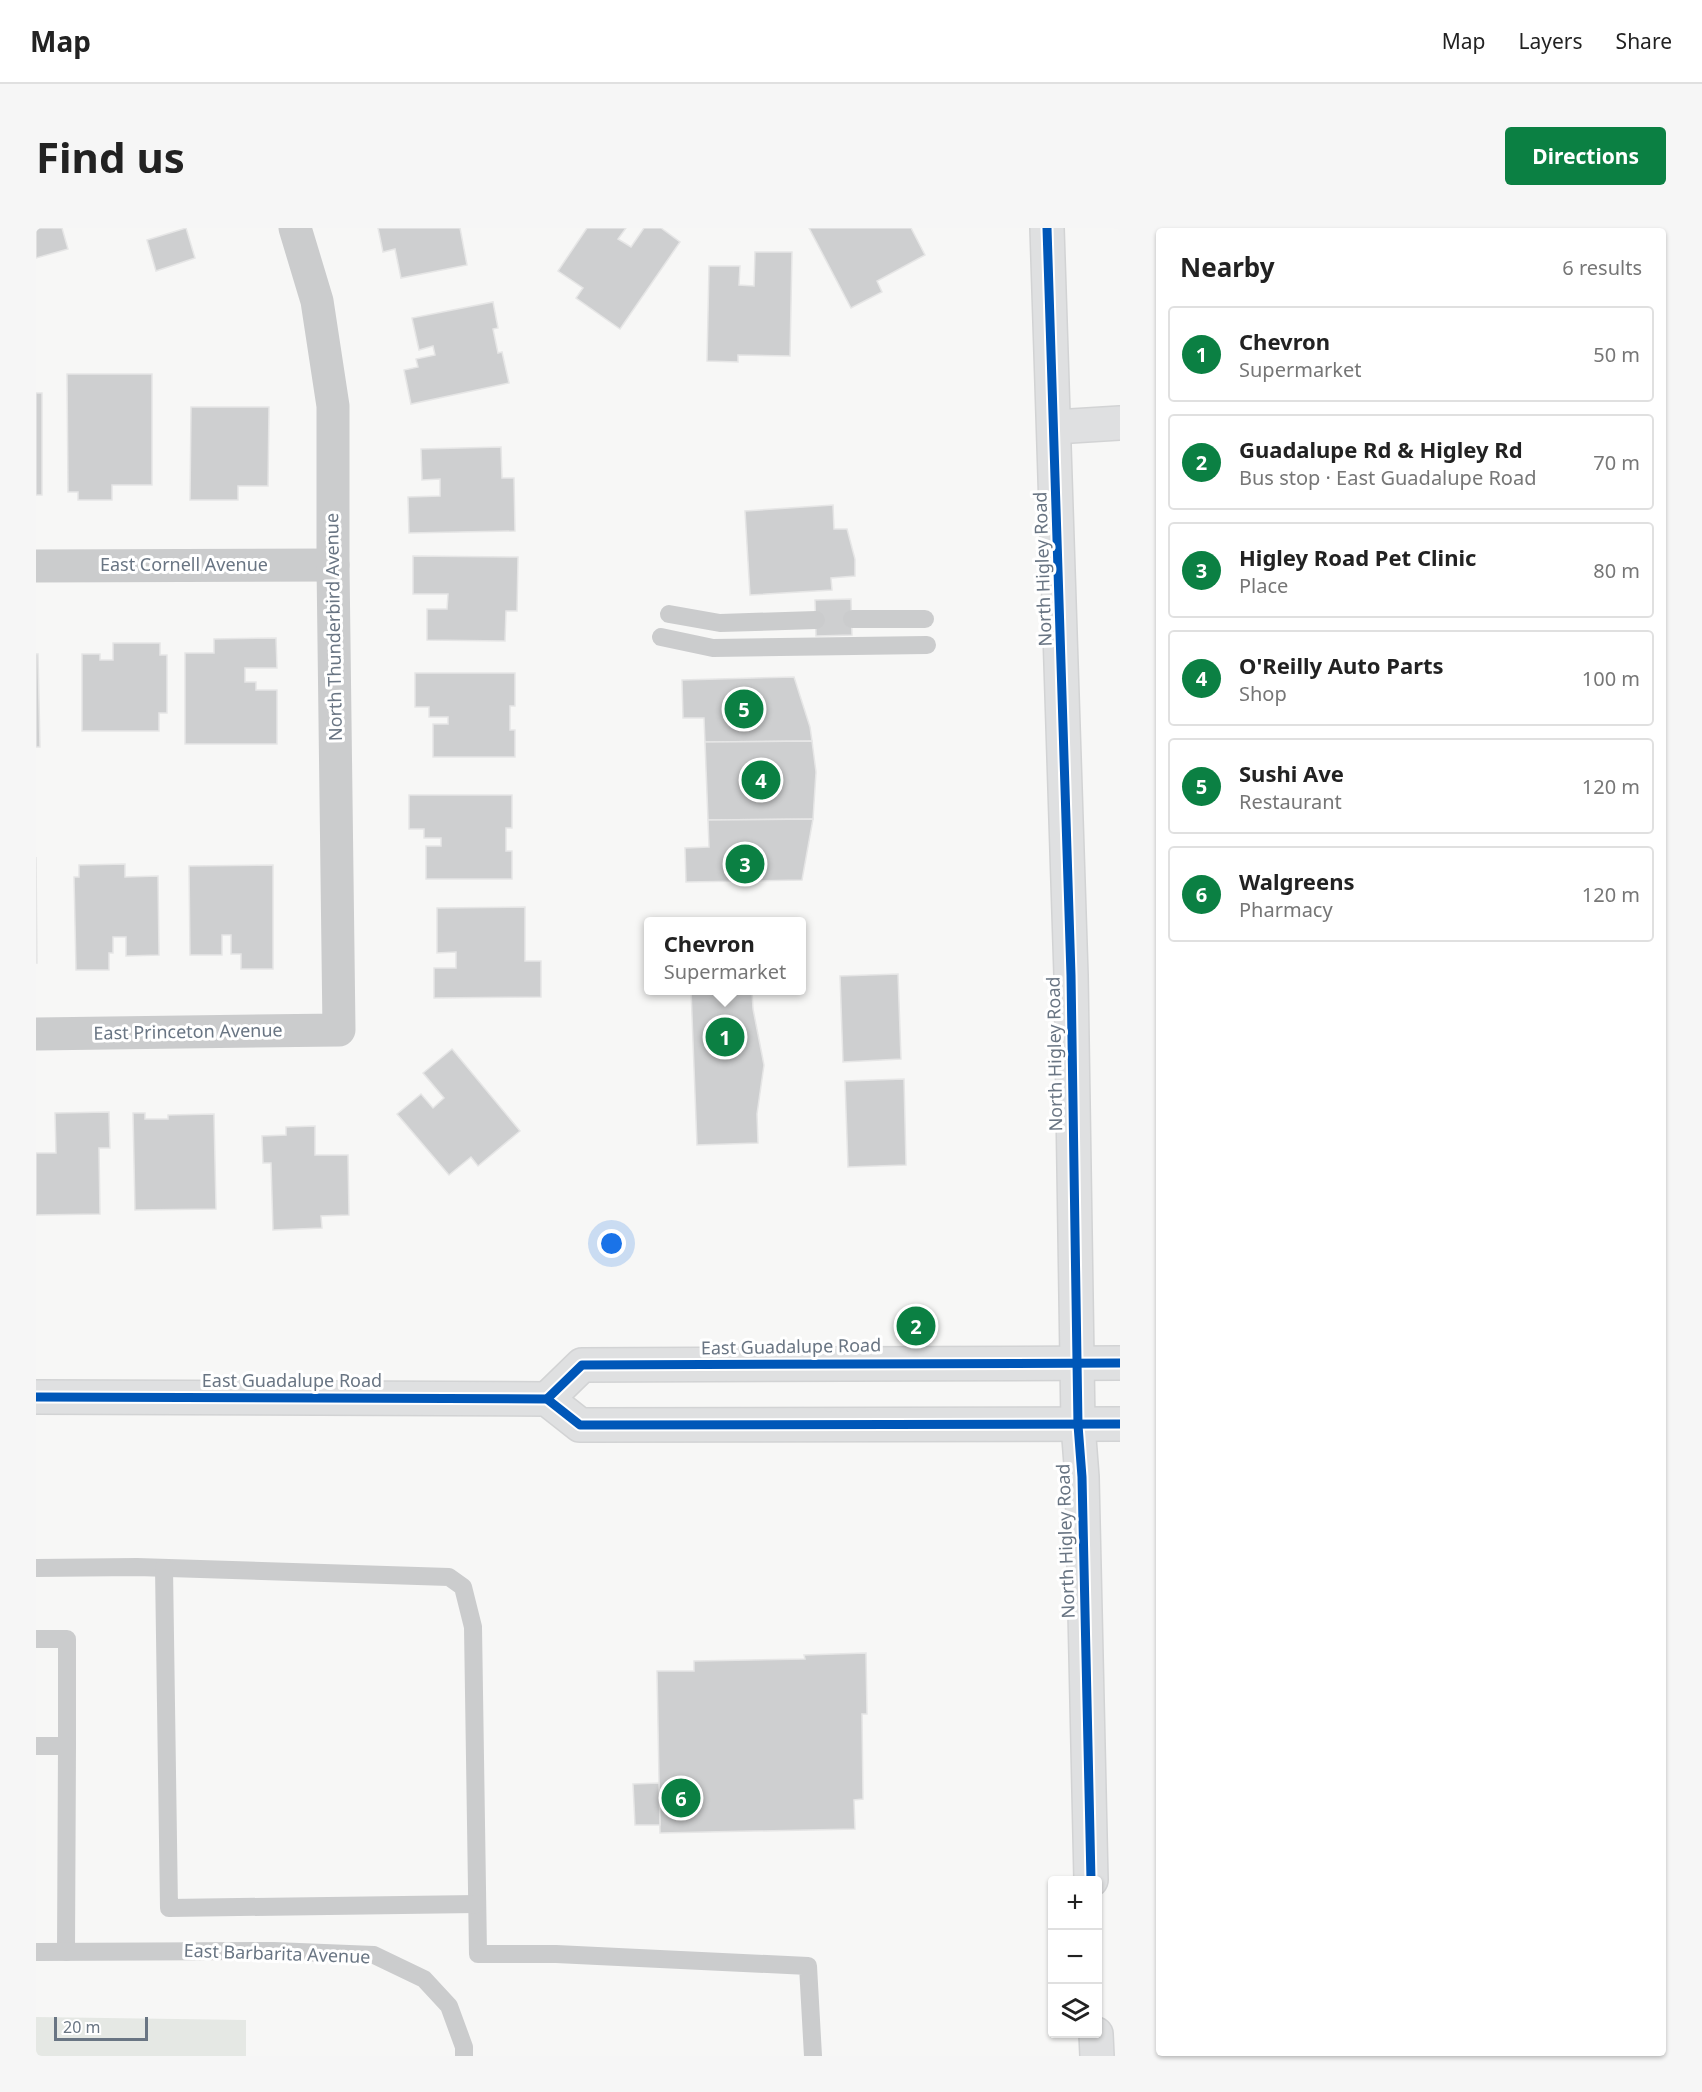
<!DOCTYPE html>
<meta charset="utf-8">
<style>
:root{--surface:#fff;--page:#f6f6f6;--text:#222;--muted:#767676;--line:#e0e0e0;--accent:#0b8043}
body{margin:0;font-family:"Noto Sans",sans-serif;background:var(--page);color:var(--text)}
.controls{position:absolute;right:18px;bottom:18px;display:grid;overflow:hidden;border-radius:6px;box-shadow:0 2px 4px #0004}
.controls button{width:54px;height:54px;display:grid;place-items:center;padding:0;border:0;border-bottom:2px solid var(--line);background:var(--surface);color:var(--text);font:30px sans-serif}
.scale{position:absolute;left:18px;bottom:15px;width:94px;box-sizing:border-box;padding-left:6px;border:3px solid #697583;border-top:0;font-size:16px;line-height:21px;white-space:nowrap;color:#697583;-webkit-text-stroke:4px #fff;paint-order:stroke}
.you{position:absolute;left:576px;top:1016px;width:21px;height:21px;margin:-15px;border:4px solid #fff;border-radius:50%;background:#1a73e8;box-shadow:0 0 0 9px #1a73e833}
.badge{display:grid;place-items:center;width:39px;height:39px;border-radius:50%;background:var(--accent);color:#fff;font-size:20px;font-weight:700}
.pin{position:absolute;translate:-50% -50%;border:3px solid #fff;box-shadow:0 2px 6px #0006}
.popup{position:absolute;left:608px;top:689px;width:162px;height:78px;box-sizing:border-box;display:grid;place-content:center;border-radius:6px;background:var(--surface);filter:drop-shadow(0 2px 4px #0005);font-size:20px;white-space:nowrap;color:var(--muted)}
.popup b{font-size:22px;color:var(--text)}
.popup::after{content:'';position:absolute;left:50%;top:100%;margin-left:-12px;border:12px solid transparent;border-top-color:var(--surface)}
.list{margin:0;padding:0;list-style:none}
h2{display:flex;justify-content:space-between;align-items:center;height:78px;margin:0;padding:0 24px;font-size:26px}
h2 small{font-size:20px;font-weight:400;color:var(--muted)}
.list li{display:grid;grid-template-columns:39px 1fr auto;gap:18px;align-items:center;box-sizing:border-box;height:96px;margin:0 12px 12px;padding:0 12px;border:2px solid var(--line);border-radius:6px}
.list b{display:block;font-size:22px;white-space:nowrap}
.list p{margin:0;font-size:20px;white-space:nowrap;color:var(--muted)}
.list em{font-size:20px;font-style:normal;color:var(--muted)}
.icon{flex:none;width:33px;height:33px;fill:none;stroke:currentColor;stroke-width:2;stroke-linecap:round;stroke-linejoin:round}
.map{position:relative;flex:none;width:1084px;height:1828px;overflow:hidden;border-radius:6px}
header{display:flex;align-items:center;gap:36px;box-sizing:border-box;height:84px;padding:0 30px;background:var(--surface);border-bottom:2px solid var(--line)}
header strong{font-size:28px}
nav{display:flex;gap:33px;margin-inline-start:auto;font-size:21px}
.intro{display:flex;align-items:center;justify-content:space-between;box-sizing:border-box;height:144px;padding:0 36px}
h1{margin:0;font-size:42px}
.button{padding:15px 27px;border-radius:6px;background:var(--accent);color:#fff;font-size:21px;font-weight:700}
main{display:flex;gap:36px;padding:0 36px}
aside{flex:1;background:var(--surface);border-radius:6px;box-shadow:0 2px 4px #0004}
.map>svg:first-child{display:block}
.green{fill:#e5e8e4}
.building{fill:#cecfd0;stroke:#e6e6e6;stroke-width:1.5}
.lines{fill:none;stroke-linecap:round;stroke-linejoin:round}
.secondary-casing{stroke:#d2d3d4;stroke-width:36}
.lane{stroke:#cbcccd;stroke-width:18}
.street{stroke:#cbcccd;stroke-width:33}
.secondary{stroke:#dfe0e1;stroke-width:33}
.cycleway-casing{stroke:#fff;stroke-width:13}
.cycleway{stroke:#0057b8;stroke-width:9}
.labels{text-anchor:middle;stroke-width:6;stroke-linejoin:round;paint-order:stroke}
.street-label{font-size:18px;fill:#697583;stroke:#fff}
</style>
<header>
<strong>Map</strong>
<nav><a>Map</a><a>Layers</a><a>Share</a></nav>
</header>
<div class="intro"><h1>Find us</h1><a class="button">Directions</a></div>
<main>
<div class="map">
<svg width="1084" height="1828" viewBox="0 0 1084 1828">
<rect width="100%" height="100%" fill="#f7f7f6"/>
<path class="green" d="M 0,1789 L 210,1792 L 210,1828 L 0,1828 Z"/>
<g class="building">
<path d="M 0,0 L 26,0 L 32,21 L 0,30 Z"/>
<path d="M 150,0 L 159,30 L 120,43 L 111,12 Z"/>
<path d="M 342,0 L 424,0 L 431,37 L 365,50 L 359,21 L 347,24 Z"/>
<path d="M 551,0 L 590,0 L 582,11 L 595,19 L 608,0 L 625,0 L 644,14 L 584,101 L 540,70 L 547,60 L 522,43 Z"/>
<path d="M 773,0 L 875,0 L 889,27 L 841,53 L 846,64 L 815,80 Z"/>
<path d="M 719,24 L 756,24 L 754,128 L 702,127 L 702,134 L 671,133 L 673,38 L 704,38 L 703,57 L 718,58 Z"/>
<path d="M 457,74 L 462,100 L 457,101 L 462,125 L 466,124 L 473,155 L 375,176 L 368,142 L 382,139 L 380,131 L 399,127 L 397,118 L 383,122 L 376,90 Z"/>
<path d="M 31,146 L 116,146 L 116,257 L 76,257 L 76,272 L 42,272 L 42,264 L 32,264 Z"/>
<rect x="0" y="165" width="6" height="102"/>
<path d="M 155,179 L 233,179 L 232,258 L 202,258 L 202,272 L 154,272 Z"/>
<path d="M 465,219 L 466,250 L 478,250 L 479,303 L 373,305 L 372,269 L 404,268 L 404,251 L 386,252 L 385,221 Z"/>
<path d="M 797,277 L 798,301 L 811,301 L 819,331 L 819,348 L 795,350 L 796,362 L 714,367 L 709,283 Z"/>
<path d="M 377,328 L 482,329 L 481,383 L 470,383 L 469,413 L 391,412 L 391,381 L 411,381 L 412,366 L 377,366 Z"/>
<path d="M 815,371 L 816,407 L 780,408 L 779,372 Z"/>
<path d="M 240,410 L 241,440 L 209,440 L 209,454 L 220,454 L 220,462 L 241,462 L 241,516 L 149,516 L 149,425 L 178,425 L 178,411 Z"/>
<path d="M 77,415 L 124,415 L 124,427 L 131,427 L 131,485 L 123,485 L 123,503 L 46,503 L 46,426 L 64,426 L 64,432 L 77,432 Z"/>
<path d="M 0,426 L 2,426 L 4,519 L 0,519 Z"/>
<path d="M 379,445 L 479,445 L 479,478 L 474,478 L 474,502 L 479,502 L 479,529 L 397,529 L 397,496 L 412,496 L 412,489 L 393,489 L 393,479 L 379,479 Z"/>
<path d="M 758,449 L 774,499 L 776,513 L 669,514 L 668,490 L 647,490 L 646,452 Z"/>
<path d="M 776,513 L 780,544 L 777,591 L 672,592 L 669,514 Z"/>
<path d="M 373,567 L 476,567 L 476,600 L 470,600 L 470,623 L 476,623 L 476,651 L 390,651 L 390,618 L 405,618 L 405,610 L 388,610 L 388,601 L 373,601 Z"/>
<path d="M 777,591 L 766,652 L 650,654 L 649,620 L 673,619 L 672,592 Z"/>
<path d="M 0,629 L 1,735 L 0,735 Z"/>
<path d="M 89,636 L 89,649 L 122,648 L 123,727 L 90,728 L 90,709 L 77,709 L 77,725 L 73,725 L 73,742 L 40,742 L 38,649 L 43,649 L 43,637 Z"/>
<path d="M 237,637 L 237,741 L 205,741 L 205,726 L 195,726 L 195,707 L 186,707 L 186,727 L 154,727 L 153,638 Z"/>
<path d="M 489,679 L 489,733 L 505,733 L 505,769 L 398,770 L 398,740 L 420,740 L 420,724 L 401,725 L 401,680 Z"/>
<path d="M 862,746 L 865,831 L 807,834 L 804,748 Z"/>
<path d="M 655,762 L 716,762 L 717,781 L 728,837 L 721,886 L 722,915 L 661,917 Z"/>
<path d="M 416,821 L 484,903 L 442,938 L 435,929 L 413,947 L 361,886 L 385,866 L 397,880 L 408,870 L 387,845 Z"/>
<path d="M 868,851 L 870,937 L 812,939 L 809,853 Z"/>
<path d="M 73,884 L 74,920 L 63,920 L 64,986 L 0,987 L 0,925 L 20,925 L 19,885 Z"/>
<path d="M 97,885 L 109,885 L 109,891 L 132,891 L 132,887 L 178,886 L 180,981 L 99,982 Z"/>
<path d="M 279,898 L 279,927 L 312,927 L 313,987 L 285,988 L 286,1000 L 237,1002 L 235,935 L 227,935 L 226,908 L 250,907 L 250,899 Z"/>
<rect x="869" y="1094" width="22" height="8"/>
<path d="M 830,1425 L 831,1486 L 826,1486 L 827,1571 L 818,1572 L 819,1601 L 624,1605 L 621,1443 L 658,1443 L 658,1433 L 769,1431 L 768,1427 Z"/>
<path d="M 623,1555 L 624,1597 L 599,1597 L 597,1556 Z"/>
</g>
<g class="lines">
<g class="secondary-casing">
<g id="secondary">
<path d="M 1011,0 L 1035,747 L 1042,1197 L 1046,1249 L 1055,1652"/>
<path d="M 1019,199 L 1084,195"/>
<path d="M 0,1169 L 511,1171 L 544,1197 L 1084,1196"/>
<path d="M 511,1171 L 546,1137 L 1084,1135"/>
<path d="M 1060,1806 L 1061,1828"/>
</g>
</g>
<g class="lane">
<path d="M 633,386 L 684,395 L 780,392"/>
<path d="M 816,391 L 889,391"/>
<path d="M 625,409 L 677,420 L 891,417"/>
<path d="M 0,1340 L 101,1339 L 413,1349 L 427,1359 L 437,1399 L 442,1726 L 520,1726 L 772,1738 L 777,1828"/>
<path d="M 128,1340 L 133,1680 L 441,1676"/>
<path d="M 0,1411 L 31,1411 L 31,1518"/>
<path d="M 0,1518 L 31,1518 L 30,1724"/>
<path d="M 0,1724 L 238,1723 L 338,1727 L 388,1751 L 413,1778 L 428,1819 L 428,1828"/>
</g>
<g class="street">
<path d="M 0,338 L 297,337"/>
<path d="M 0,806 L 303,802 L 297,337 L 297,178 L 281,73 L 259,0"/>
</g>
<use href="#secondary" class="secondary"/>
<g class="cycleway-casing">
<g id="cycleway">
<path d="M 1011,0 L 1035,747 L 1042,1197 L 1046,1249 L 1055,1652"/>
<path d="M 0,1169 L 511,1171 L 544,1197 L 1084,1196"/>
<path d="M 511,1171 L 546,1137 L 1084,1135"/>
</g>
</g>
<use href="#cycleway" class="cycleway"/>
</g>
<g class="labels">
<g class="street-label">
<text x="148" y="343">East Cornell Avenue</text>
<text transform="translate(1007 341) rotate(-92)" y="6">North Higley Road</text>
<text transform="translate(298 399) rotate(-91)" y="6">North Thunderbird Avenue</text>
<text transform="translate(152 804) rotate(-1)" y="6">East Princeton Avenue</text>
<text transform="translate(1019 826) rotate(-91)" y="6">North Higley Road</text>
<text transform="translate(755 1119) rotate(-1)" y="6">East Guadalupe Road</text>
<text x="256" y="1159">East Guadalupe Road</text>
<text transform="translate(1030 1313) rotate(-92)" y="6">North Higley Road</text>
<text transform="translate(241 1726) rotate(2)" y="6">East Barbarita Avenue</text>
</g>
</g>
</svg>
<div class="controls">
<button>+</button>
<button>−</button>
<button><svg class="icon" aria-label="layers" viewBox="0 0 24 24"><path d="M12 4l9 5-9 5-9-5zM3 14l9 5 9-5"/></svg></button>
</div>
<div class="scale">20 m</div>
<div class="you"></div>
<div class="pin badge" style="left:689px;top:809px">1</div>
<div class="popup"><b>Chevron</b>Supermarket</div>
<div class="pin badge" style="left:880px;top:1098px">2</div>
<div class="pin badge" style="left:709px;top:636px">3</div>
<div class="pin badge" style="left:725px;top:552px">4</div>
<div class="pin badge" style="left:708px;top:481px">5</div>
<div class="pin badge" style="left:645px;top:1570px">6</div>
</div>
<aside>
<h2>Nearby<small>6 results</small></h2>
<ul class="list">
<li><span class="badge">1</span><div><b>Chevron</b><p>Supermarket</p></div><em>50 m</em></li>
<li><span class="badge">2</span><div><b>Guadalupe Rd &amp; Higley Rd</b><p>Bus stop · East Guadalupe Road</p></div><em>70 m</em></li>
<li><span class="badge">3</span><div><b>Higley Road Pet Clinic</b><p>Place</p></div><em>80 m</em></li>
<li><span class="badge">4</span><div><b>O'Reilly Auto Parts</b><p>Shop</p></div><em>100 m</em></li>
<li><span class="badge">5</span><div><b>Sushi Ave</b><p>Restaurant</p></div><em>120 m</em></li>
<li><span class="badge">6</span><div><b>Walgreens</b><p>Pharmacy</p></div><em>120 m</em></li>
</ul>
</aside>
</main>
